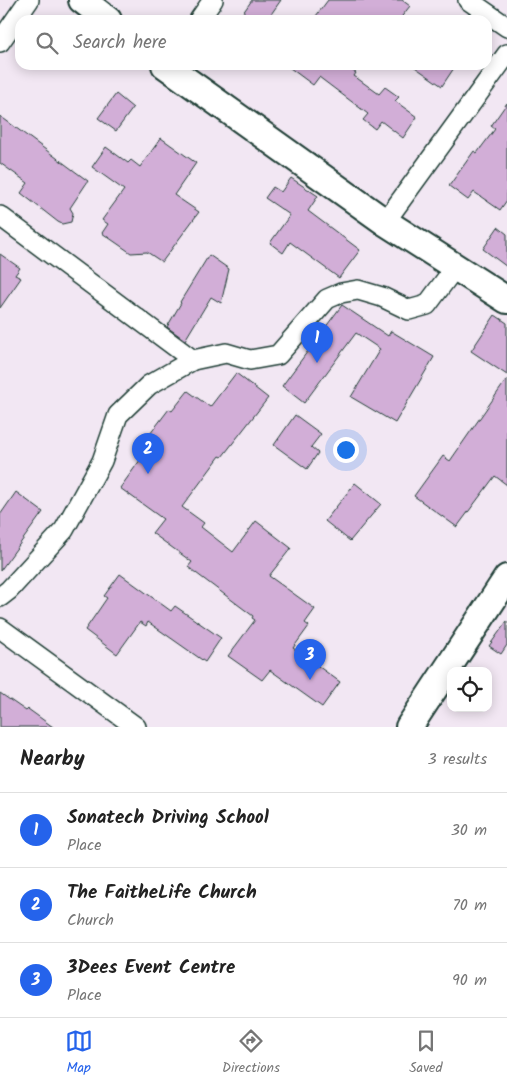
<!DOCTYPE html>
<style>
:root{--surface:#fff;--page:#f6f6f6;--text:#222;--muted:#767676;--line:#e0e0e0;--accent:#2563eb}
body{margin:0;font-family:Kalam,sans-serif;background:var(--page);color:var(--text)}
.controls{position:absolute;right:15px;bottom:15px;display:grid;overflow:hidden;border-radius:10px;box-shadow:0 2px 12px #0003}
.controls button{width:45px;height:45px;display:grid;place-items:center;padding:0;border:0;border-bottom:1px solid var(--line);background:var(--surface);color:var(--text);font:25px sans-serif}
.you{position:absolute;left:345px;top:449px;width:18px;height:18px;margin:-12px;border:4px solid #fff;border-radius:50%;background:#1a73e8;box-shadow:0 0 0 8px #1a73e833}
.badge{display:grid;place-items:center;width:32px;height:32px;border-radius:50%;background:var(--accent);color:#fff;font-size:16px;font-weight:700}
.pin{position:absolute;translate:-50% -41px;filter:drop-shadow(0 1px 2px #0008)}
.pin::after{content:'';position:absolute;top:26px;width:18px;height:15px;background:inherit;clip-path:polygon(0 0,100% 0,50% 100%)}
.list{margin:0;padding:0;list-style:none}
h2{display:flex;justify-content:space-between;align-items:center;height:65px;margin:0;padding:0 20px;font-size:21px}
h2 small{font-size:16px;font-weight:400;color:var(--muted)}
.list li{display:grid;grid-template-columns:32px 1fr auto;gap:15px;align-items:center;box-sizing:border-box;height:75px;padding:0 20px;border-top:1px solid var(--line)}
.list b{display:block;font-size:19px;white-space:nowrap}
.list p{margin:0;font-size:16px;white-space:nowrap;color:var(--muted)}
.list em{font-size:16px;font-style:normal;color:var(--muted)}
.icon{flex:none;width:28px;height:28px;fill:none;stroke:currentColor;stroke-width:2;stroke-linecap:round;stroke-linejoin:round}
.map{position:relative;flex:none;width:507px;height:727px;overflow:hidden}
.search{position:absolute;background:var(--surface);box-shadow:0 2px 12px #0003;left:15px;right:15px;top:15px;height:55px;display:flex;align-items:center;gap:12px;box-sizing:border-box;padding:0 18px;border-radius:15px;color:var(--muted);font-size:19px}
.sheet{height:290px;background:var(--surface)}
nav{display:flex;justify-content:space-around;align-items:center;box-sizing:border-box;height:70px;border-top:1px solid var(--line);background:var(--surface);font-size:14px;color:var(--muted)}
nav a{display:grid;justify-items:center;gap:2px}
nav .on{color:var(--accent)}
.map>svg:first-child{display:block}
.building{fill:#d2aed7;stroke:#1f3d34}
.lines{fill:none;stroke-linecap:round;stroke-linejoin:round}
.street-casing{stroke:#1f3d34;stroke-width:22}
.secondary-casing{stroke:#1f3d34;stroke-width:30}
.street{stroke:#fff;stroke-width:19}
.secondary{stroke:#fff;stroke-width:26}
</style>
<div class="map">
<svg width="507" height="727" viewBox="0 0 507 727">
<rect width="100%" height="100%" fill="#f2e7f3"/>
<filter id="ink" filterUnits="userSpaceOnUse"><feTurbulence type="fractalNoise" baseFrequency=".02" numOctaves="2"/><feDisplacementMap in="SourceGraphic" scale="10" xChannelSelector="R" yChannelSelector="G"/><feConvolveMatrix kernelMatrix="1 2 1 2 8 2 1 2 1" color-interpolation-filters="sRGB"/></filter>
<g filter="url(#ink)">
<g class="building">
<path d="M 252,0 L 281,0 L 267,20 L 238,20 Z"/>
<path d="M 328,0 L 402,0 L 410,6 L 399,20 L 313,20 Z"/>
<path d="M 286,65 L 344,65 L 356,73 L 354,76 L 379,94 L 385,87 L 399,97 L 395,101 L 417,117 L 403,138 L 381,121 L 375,129 L 363,120 L 368,114 L 319,77 L 313,85 Z"/>
<path d="M 412,65 L 456,65 L 442,86 Z"/>
<path d="M 116,94 L 133,108 L 116,131 L 98,118 Z"/>
<path d="M 507,103 L 507,200 L 500,210 L 474,192 L 468,200 L 449,186 L 474,151 L 477,153 L 495,129 L 491,126 Z"/>
<path d="M 0,116 L 88,181 L 70,208 L 73,213 L 71,222 L 62,224 L 58,222 L 21,193 L 28,183 L 0,163 Z"/>
<path d="M 161,138 L 196,163 L 174,195 L 199,212 L 162,262 L 147,252 L 131,253 L 102,233 L 108,224 L 102,220 L 124,190 L 92,167 L 106,147 L 128,163 L 131,160 L 140,167 Z"/>
<path d="M 291,178 L 318,196 L 308,211 L 360,250 L 339,278 L 290,242 L 283,253 L 270,243 L 290,215 L 265,198 L 273,187 L 281,192 Z"/>
<path d="M 498,227 L 507,234 L 507,267 L 483,249 Z"/>
<path d="M 0,254 L 20,268 L 15,275 L 21,278 L 0,308 Z"/>
<path d="M 209,255 L 229,269 L 221,303 L 211,297 L 185,340 L 167,327 L 181,303 L 180,302 Z"/>
<path d="M 342,305 L 388,336 L 391,331 L 434,357 L 395,423 L 351,397 L 380,349 L 356,333 L 304,403 L 282,386 Z"/>
<path d="M 495,315 L 507,323 L 507,375 L 471,351 Z"/>
<path d="M 236,373 L 268,398 L 222,457 L 220,456 L 182,507 L 204,523 L 201,527 L 233,552 L 256,521 L 291,548 L 269,576 L 315,609 L 305,623 L 309,626 L 293,648 L 340,682 L 322,707 L 270,670 L 262,680 L 228,656 L 255,620 L 252,618 L 253,616 L 188,567 L 192,562 L 152,533 L 163,519 L 120,488 L 156,438 L 150,434 L 169,409 L 172,411 L 188,391 L 210,407 Z"/>
<path d="M 507,379 L 507,485 L 495,476 L 457,527 L 414,496 L 443,456 L 450,461 Z"/>
<path d="M 295,415 L 321,434 L 311,447 L 318,453 L 307,469 L 274,445 Z"/>
<path d="M 355,483 L 381,504 L 350,541 L 325,521 Z"/>
<path d="M 16,492 L 43,512 L 0,571 L 0,515 Z"/>
<path d="M 120,574 L 171,611 L 175,606 L 221,638 L 205,662 L 148,622 L 146,626 L 140,622 L 117,654 L 85,630 L 107,598 L 104,596 Z"/>
<path d="M 507,621 L 507,645 L 501,654 L 489,646 Z"/>
<path d="M 0,693 L 26,711 L 28,709 L 53,727 L 0,727 Z"/>
</g>
<g class="lines">
<g class="street-casing">
<g id="street">
<path d="M 468,0 L 507,27"/>
<path d="M 199,20 L 213,0"/>
<path d="M 0,42 L 29,0"/>
<path d="M 0,216 L 193,360"/>
<path d="M 385,222 L 507,54"/>
<path d="M 0,597 L 9,590 L 64,530 L 102,461 L 118,415 L 149,385 L 193,360 L 226,353 L 250,360 L 278,355 L 327,299 L 341,293 L 358,290 L 382,297 L 409,310 L 427,305 L 456,266"/>
<path d="M 0,628 L 136,727"/>
</g>
</g>
<g class="secondary-casing">
<g id="secondary">
<path d="M 82,0 L 108,20"/>
<path d="M 165,65 L 385,222 L 507,300"/>
<path d="M 409,727 L 507,578"/>
</g>
</g>
<use href="#street" class="street"/>
<use href="#secondary" class="secondary"/>
</g>
</g>
</svg>
<div class="controls">
<button><svg class="icon" aria-label="locate" viewBox="0 0 24 24"><circle cx="12" cy="12" r="6"/><path d="M12 2v4M12 18v4M2 12h4M18 12h4"/></svg></button>
</div>
<div class="you"></div>
<div class="pin badge" style="left:317px;top:363px">1</div>
<div class="pin badge" style="left:148px;top:474px">2</div>
<div class="pin badge" style="left:310px;top:680px">3</div>
<div class="search"><svg class="icon" aria-label="search" viewBox="0 0 24 24"><circle cx="10" cy="10" r="6"/><path d="M15 15l6 6"/></svg>Search here</div>
</div>
<section class="sheet">
<h2>Nearby<small>3 results</small></h2>
<ul class="list">
<li><span class="badge">1</span><div><b>Sonatech Driving School</b><p>Place</p></div><em>30 m</em></li>
<li><span class="badge">2</span><div><b>The FaitheLife Church</b><p>Church</p></div><em>70 m</em></li>
<li><span class="badge">3</span><div><b>3Dees Event Centre</b><p>Place</p></div><em>90 m</em></li>
</ul>
</section>
<nav>
<a class="on"><svg class="icon" aria-label="map" viewBox="0 0 24 24"><path d="M3 6l6-2 6 2 6-2v14l-6 2-6-2-6 2zM9 4v14M15 6v14"/></svg>Map</a>
<a><svg class="icon" aria-label="directions" viewBox="0 0 24 24"><path d="M12 3l9 9-9 9-9-9zM9 14v-3h6M13 9l2 2-2 2"/></svg>Directions</a>
<a><svg class="icon" aria-label="saved" viewBox="0 0 24 24"><path d="M7 4h10v16l-5-4-5 4z"/></svg>Saved</a>
</nav>
